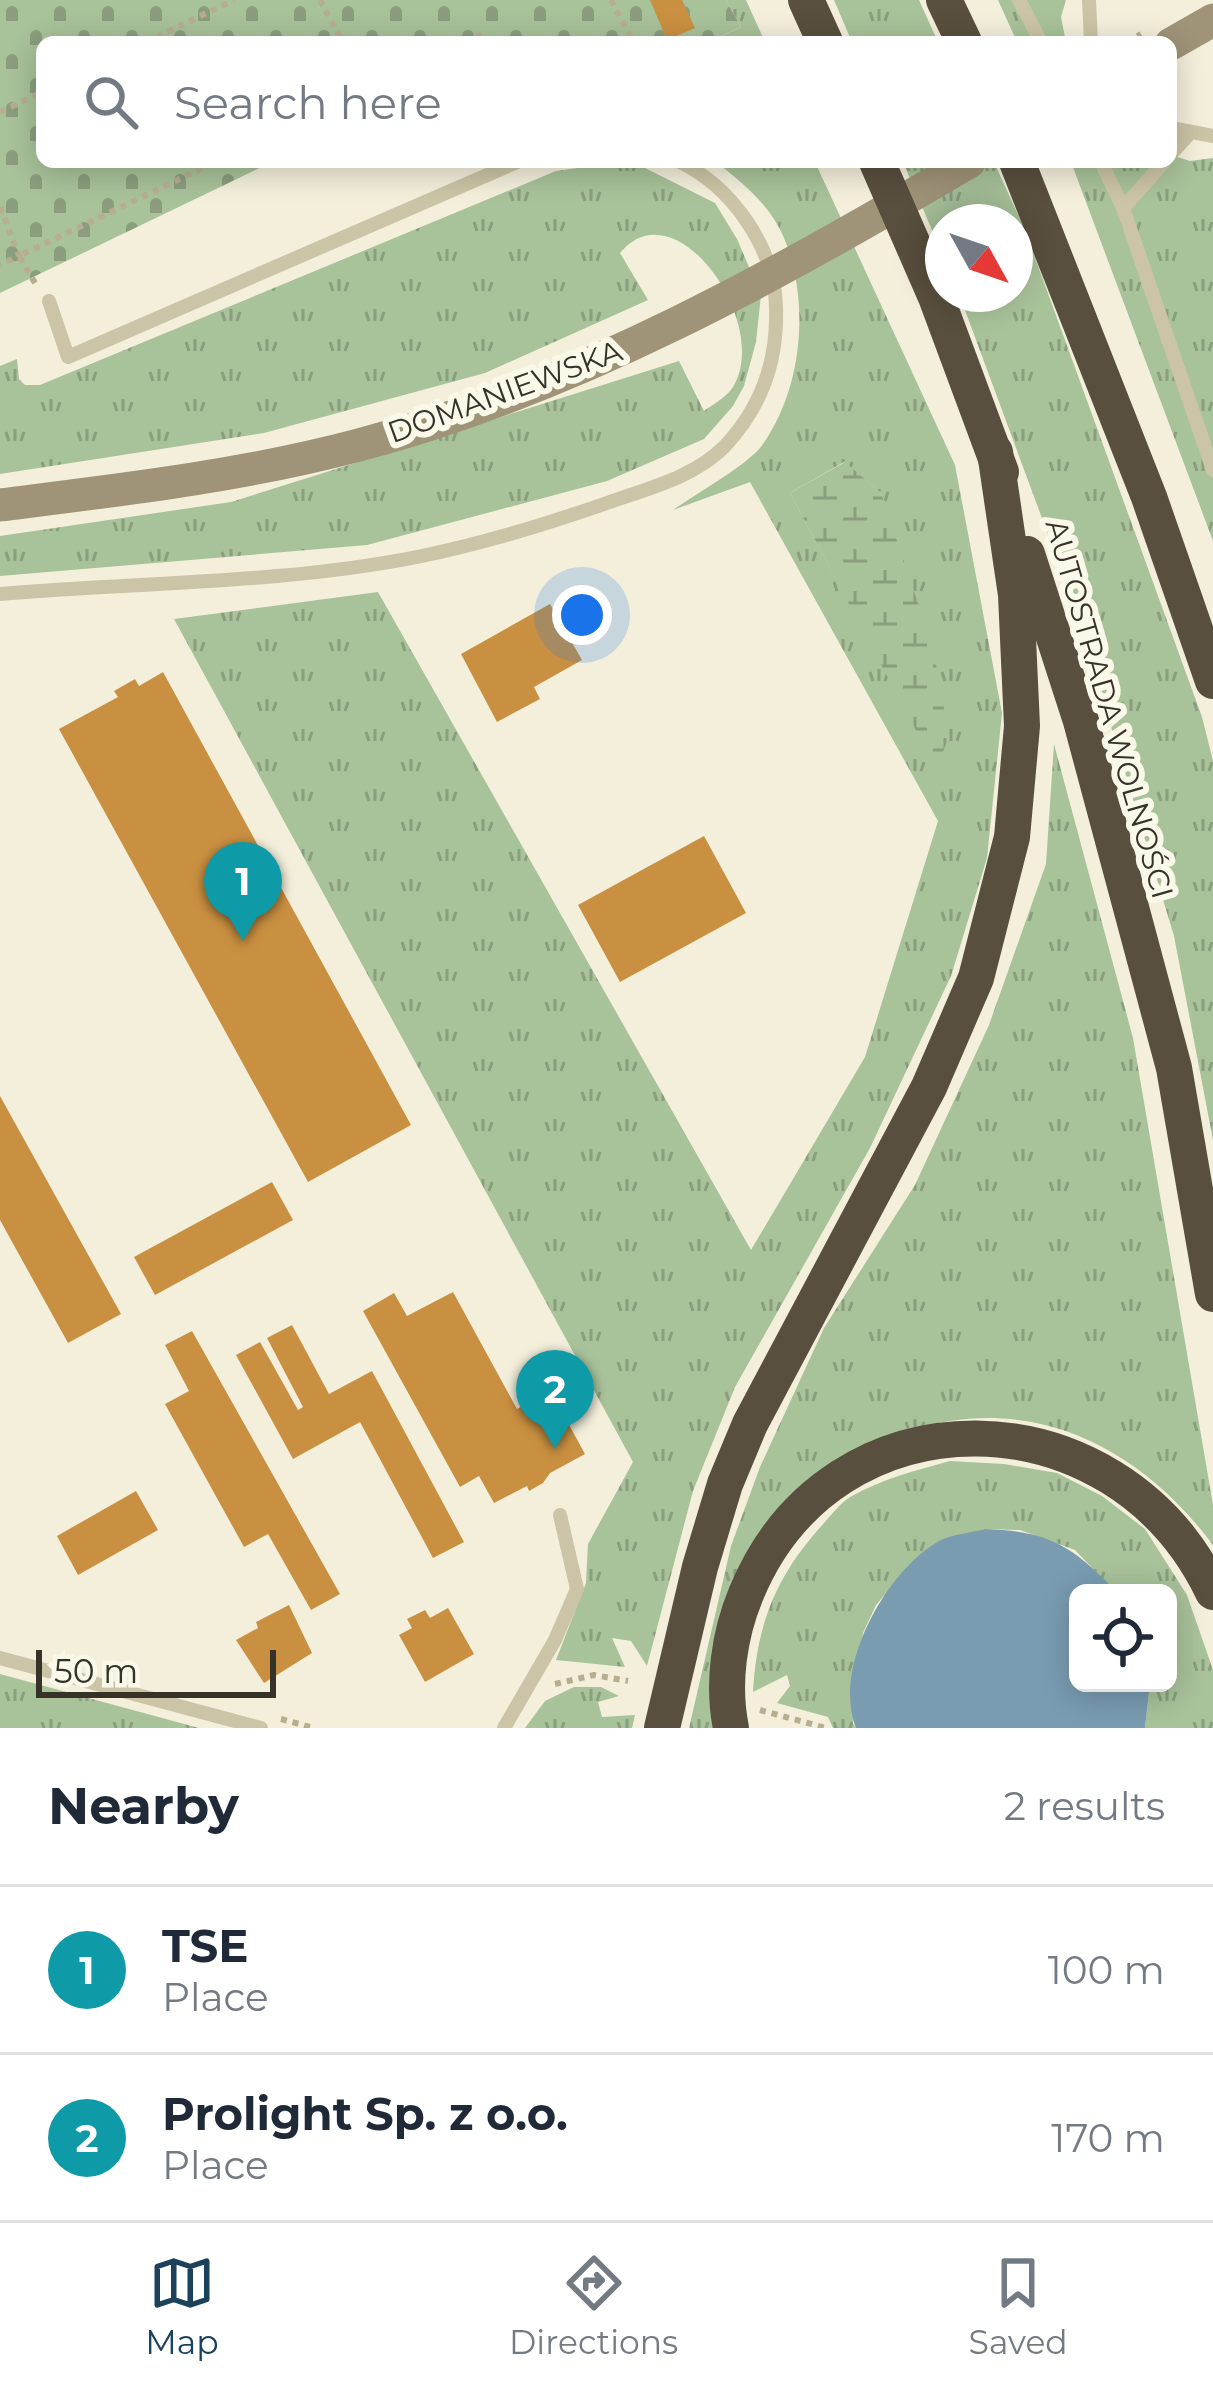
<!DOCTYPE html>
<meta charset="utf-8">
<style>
:root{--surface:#fff;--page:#f6f6f7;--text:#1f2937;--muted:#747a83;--line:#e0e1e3;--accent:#1b415b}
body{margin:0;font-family:Montserrat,sans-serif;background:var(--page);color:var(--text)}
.controls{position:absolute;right:36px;bottom:36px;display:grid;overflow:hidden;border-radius:18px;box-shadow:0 6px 30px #0003}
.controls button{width:108px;height:108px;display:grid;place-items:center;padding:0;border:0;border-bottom:3px solid var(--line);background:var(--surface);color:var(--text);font:60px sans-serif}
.compass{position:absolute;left:925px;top:204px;width:108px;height:108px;border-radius:50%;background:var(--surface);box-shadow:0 6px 30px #0003;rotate:130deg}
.scale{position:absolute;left:36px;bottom:30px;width:240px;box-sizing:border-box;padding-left:12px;border:6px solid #373228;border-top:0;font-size:33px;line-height:42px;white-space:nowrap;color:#373228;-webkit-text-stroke:9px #faf8e8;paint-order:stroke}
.you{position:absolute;left:582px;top:615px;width:42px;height:42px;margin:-30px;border:9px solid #fff;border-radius:50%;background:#1a73e8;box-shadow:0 0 0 18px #1a73e833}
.badge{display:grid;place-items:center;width:78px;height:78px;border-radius:50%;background:var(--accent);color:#fff;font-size:39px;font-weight:700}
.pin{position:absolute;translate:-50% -99px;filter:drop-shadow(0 3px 6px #0008)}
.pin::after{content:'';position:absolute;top:63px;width:42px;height:36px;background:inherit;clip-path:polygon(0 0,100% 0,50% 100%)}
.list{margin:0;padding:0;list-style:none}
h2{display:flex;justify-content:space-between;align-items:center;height:156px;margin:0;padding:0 48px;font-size:51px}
h2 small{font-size:39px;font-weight:400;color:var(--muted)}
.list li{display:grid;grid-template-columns:78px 1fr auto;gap:36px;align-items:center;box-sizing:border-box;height:168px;padding:0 48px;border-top:3px solid var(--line)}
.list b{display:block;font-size:45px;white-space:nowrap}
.list p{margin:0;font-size:39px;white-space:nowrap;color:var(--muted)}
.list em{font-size:39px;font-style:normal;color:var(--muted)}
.icon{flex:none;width:66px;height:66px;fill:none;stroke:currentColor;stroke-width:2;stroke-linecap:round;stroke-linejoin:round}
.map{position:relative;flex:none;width:1213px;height:1728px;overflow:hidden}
.search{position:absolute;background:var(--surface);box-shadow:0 6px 30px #0003;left:36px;right:36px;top:36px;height:132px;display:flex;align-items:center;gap:30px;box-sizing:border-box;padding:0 42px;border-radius:18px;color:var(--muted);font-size:45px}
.sheet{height:492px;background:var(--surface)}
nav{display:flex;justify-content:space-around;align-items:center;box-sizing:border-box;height:168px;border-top:3px solid var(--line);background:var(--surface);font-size:33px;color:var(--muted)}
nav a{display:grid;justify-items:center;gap:6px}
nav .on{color:var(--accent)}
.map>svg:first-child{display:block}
.grass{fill:url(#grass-tufts);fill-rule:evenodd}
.wetland{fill:url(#wetland-marsh)}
.cemetery{fill:url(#cemetery-stones)}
.water{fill:#799cb1}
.building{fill:#ca9041}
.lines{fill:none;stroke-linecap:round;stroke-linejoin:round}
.path{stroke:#b7ae91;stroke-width:6;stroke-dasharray:6 6;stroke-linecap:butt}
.service{stroke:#cbc4a6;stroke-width:14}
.secondary{stroke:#9f9378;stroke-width:33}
.motorway{stroke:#594f3e;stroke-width:36}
.labels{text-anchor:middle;stroke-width:12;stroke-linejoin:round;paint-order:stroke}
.street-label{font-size:30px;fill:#373228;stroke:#faf8e8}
</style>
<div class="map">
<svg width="1213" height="1728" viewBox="0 0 1213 1728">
<defs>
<pattern id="grass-tufts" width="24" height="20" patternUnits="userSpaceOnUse" patternTransform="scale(3)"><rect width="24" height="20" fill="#a8c29a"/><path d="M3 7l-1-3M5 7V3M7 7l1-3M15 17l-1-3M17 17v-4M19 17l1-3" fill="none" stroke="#8a9e7e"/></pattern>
<pattern id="wetland-marsh" width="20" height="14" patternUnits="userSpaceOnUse" patternTransform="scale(3)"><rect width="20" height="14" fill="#a8c29a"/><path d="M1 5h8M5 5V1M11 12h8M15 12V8" fill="none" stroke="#8a9e7e"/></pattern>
<pattern id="cemetery-stones" width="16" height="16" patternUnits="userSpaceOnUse" patternTransform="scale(3)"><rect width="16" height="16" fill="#a8c29a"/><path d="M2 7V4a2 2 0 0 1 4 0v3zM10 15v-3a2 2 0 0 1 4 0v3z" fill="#8a9e7e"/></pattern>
</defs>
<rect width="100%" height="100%" fill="#f3efdb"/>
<g class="grass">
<path d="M 726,0 L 746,0 L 765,42 L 708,42 L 741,27 Z"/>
<path d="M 834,0 L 919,0 L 938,42 L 852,42 Z"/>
<path d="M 998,0 L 1066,0 L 1061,17 L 1066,42 L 1017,42 Z"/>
<path d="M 1171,155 L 1190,161 L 1213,158 L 1213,541 L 1071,162 L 1171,162 Z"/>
<path d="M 620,162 L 633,162 L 715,203 L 737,239 L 761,295 L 756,342 L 744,386 L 733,406 L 704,439 L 607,481 L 367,545 L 0,576 L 0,536 L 231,502 L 679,361 L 704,411 C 712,405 728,396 733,387 C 772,323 675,185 620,253 L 648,300 L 485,373 L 264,433 L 0,474 L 0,366 L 17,359 L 19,379 L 25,385 L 40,385 L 556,171 Z"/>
<path d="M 716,162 L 815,162 L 955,465 L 1002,713 L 987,858 L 951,976 L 870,1148 L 735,1387 L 693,1491 L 647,1666 L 631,1641 L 612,1638 L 625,1667 L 556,1660 L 586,1583 L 588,1544 L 633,1462 L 174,619 L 378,592 L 751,1250 L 865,1057 L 938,821 L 750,482 L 673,510 C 694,495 751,463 763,444 C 803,387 810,301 784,238 C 771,206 742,182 716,162 ZM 844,462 L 881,493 L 936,766 L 790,493 Z"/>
<path d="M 903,162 L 994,162 L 1025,230 L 1202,717 L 1213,761 L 1213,1140 L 1174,936 L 1076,610 L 959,294 L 1015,294 L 1015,222 L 943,222 L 943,256 Z"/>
<path d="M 1054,744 L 1133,1038 L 1213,1505 L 1213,1545 C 1116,1415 974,1378 834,1466 C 821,1474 806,1481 795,1491 C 772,1510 734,1571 727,1599 C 717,1637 719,1689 715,1728 L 689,1728 L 731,1546 L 760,1467 L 824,1328 L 915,1185 L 989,1025 L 1046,864 Z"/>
<path d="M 950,1461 L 1004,1464 L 1057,1473 L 1102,1496 L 1145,1529 L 1187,1595 L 1213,1670 L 1213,1728 L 1145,1728 L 1150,1683 L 1168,1683 L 1168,1593 L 1116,1593 L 1075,1550 L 1020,1530 L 985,1529 L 909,1566 L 876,1605 L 863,1633 L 853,1723 L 856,1728 L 833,1728 L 828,1717 L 777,1703 L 790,1686 L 787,1675 L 753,1692 C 757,1622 777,1574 825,1522 C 833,1513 841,1502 852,1496 C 882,1479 917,1470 950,1461 Z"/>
<path d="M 0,1674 L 199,1728 L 0,1728 Z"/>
<path d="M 574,1687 L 601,1687 L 619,1696 L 598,1702 L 602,1717 L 635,1715 L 632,1728 L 525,1728 L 545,1701 Z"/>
</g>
<path class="wetland" d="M 845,462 L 881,493 L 933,648 L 949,737 L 936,768 L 790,493 Z"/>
<path class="cemetery" d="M 0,0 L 726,0 L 741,27 L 708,42 L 42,42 L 42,162 L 272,162 L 0,293 Z"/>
<path class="water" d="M 985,1529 C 1048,1531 1071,1545 1114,1589 L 1116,1593 L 1078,1593 L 1078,1683 L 1150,1683 L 1145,1728 L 856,1728 C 832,1668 886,1571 939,1541 C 952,1534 971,1533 985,1529 Z"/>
<g class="building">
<path d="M 650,0 L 682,0 L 695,28 L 667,40 Z"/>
<path d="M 550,604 L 582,660 L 534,687 L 540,699 L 497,722 L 461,654 Z"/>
<path d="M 163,672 L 411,1125 L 308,1182 L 59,729 L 118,697 L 114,691 L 135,679 L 139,686 Z"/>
<path d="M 704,836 L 746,913 L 620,982 L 578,905 Z"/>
<path d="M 0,1096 L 121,1314 L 68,1343 L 0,1220 Z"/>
<path d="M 272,1182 L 293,1220 L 155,1295 L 134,1257 Z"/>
<path d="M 453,1292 L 517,1409 L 550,1390 L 585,1454 L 550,1473 L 543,1483 L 529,1491 L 527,1486 L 494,1503 L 479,1476 L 460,1487 L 363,1311 L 394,1293 L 407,1316 Z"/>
<path d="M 292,1325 L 329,1394 L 372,1371 L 464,1542 L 433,1558 L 360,1422 L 293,1459 L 236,1355 L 260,1342 L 298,1410 L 303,1407 L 267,1338 Z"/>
<path d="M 192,1331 L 340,1594 L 311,1610 L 268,1534 L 244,1547 L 165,1404 L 189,1391 L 165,1345 Z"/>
<path d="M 136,1491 L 158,1530 L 78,1575 L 57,1536 Z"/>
<path d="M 289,1605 L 312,1653 L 264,1683 L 236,1640 L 258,1628 L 256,1622 Z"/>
<path d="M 448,1608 L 474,1654 L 425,1682 L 399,1635 L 412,1628 L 407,1619 L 425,1610 L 430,1618 Z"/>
</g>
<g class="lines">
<g class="path">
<path d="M 320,0 L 342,42"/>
<path d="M 611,0 L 633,42"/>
<path d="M 146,42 L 234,0"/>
<path d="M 465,42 L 484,33"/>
<path d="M 1127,42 L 1141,34"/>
<path d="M 0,112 L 42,92"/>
<path d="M 0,207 L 19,256 L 0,265"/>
<path d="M 35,283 L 19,256 L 215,162"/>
<path d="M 555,1684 L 594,1675 L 628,1681"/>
<path d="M 760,1710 L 826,1728"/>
<path d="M 281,1719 L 314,1728"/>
</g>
<g class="service">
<path d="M 1019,0 L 1041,42"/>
<path d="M 1089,0 L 1091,42"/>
<path d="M 1171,128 L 1213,136"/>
<path d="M 1171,154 L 1190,133"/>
<path d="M 1101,162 L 1123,208 L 1164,162"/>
<path d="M 1123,208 L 1213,470"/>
<path d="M 49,301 L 68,357 L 517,162"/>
<path d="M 0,594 C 139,582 280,584 417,557 C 483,544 547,524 610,502 C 649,488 694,477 724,447 C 762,407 778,361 776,307 C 775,248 732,187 680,162"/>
<path d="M 0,1658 L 261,1728"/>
<path d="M 504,1728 L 555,1640 L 577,1589 L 560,1515"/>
</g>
<g class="secondary">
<path d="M 1171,44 L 1213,20"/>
<path d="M 0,505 C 120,490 242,476 359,445 C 579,387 775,276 969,162"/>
</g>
<g class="motorway">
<path d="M 806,0 L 825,42"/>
<path d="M 944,0 L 964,42"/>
<path d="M 877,162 L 936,297 L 1001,472"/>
<path d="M 1017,162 L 1149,497 L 1213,681"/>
<path d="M 1027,554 L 1081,721 L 1174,1068 L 1213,1294"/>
<path d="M 662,1728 L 700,1567 L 725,1484 L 750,1424 L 929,1087 L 976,978 L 1012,837 L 1022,726 L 1016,595 L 995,452"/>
<path d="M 731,1728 C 722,1684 729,1635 746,1594 C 832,1384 1117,1390 1213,1592"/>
</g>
</g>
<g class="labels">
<g class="street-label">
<text transform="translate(505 392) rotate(-20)" y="10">DOMANIEWSKA</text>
<text transform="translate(1109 709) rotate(74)" y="10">AUTOSTRADA WOLNOŚCI</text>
</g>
</g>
</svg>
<div class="controls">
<button><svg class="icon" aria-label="locate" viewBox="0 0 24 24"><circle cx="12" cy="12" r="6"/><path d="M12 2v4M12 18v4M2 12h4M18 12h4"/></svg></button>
</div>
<svg class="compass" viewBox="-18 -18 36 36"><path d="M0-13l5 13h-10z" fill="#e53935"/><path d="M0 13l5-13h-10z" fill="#747a83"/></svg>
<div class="scale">50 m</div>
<div class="you"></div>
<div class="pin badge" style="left:243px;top:941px;background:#0f9aa8">1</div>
<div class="pin badge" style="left:555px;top:1449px;background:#0f9aa8">2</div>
<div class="search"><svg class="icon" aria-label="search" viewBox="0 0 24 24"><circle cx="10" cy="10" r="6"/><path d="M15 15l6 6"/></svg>Search here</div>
</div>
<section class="sheet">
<h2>Nearby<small>2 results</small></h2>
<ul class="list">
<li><span class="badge" style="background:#0f9aa8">1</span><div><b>TSE</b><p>Place</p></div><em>100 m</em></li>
<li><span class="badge" style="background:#0f9aa8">2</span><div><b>Prolight Sp. z o.o.</b><p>Place</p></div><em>170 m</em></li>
</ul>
</section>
<nav>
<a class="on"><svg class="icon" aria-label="map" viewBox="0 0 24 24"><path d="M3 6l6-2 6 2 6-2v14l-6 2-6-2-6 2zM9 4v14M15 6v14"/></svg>Map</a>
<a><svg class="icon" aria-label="directions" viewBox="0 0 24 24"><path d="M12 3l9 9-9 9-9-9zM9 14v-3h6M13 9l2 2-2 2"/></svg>Directions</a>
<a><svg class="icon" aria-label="saved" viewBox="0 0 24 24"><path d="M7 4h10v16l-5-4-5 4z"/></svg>Saved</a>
</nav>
